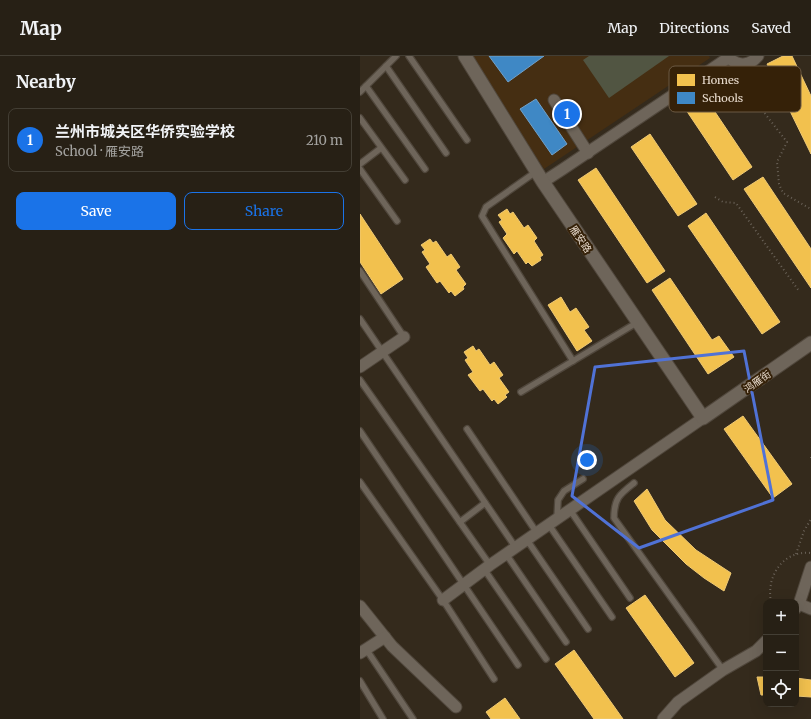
<!DOCTYPE html>
<meta charset="utf-8">
<style>
:root{--surface:#272015;--page:#332d22;--text:#f1f3f6;--muted:#a4a3a0;--line:#433e34;--accent:#1a73e8}
body{margin:0;font-family:Merriweather,"Noto Sans SC",serif;background:var(--page);color:var(--text)}
.controls{position:absolute;right:12px;bottom:12px;display:grid;overflow:hidden;border-radius:8px;box-shadow:0 4px 16px #0002}
.controls button{width:36px;height:36px;display:grid;place-items:center;padding:0;border:0;border-bottom:1px solid var(--line);background:var(--surface);color:var(--text);font:20px sans-serif}
.you{position:absolute;left:227px;top:404px;width:14px;height:14px;margin:-10px;border:3px solid #fff;border-radius:50%;background:#1a73e8;box-shadow:0 0 0 6px #1a73e833}
.badge{display:grid;place-items:center;width:26px;height:26px;border-radius:50%;background:var(--accent);color:#fff;font-size:13px;font-weight:700}
.pin{position:absolute;translate:-50% -50%;border:2px solid #fff;box-shadow:0 1px 4px #0006}
.list{margin:0;padding:0;list-style:none}
h2{display:flex;justify-content:space-between;align-items:center;height:52px;margin:0;padding:0 16px;font-size:17px}
h2 small{font-size:13px;font-weight:400;color:var(--muted)}
.list li{display:grid;grid-template-columns:26px 1fr auto;gap:12px;align-items:center;box-sizing:border-box;height:64px;margin:0 8px 8px;padding:0 8px;border:1px solid var(--line);border-radius:8px}
.list b{display:block;font-size:15px;white-space:nowrap}
.list p{margin:0;font-size:13px;white-space:nowrap;color:var(--muted)}
.list em{font-size:13px;font-style:normal;color:var(--muted)}
.actions{display:flex;gap:8px;padding:12px 16px}
.actions a{flex:1;padding:9px 0;border:1px solid var(--accent);border-radius:8px;text-align:center;font-size:14px;color:var(--accent)}
.actions .main{background:var(--accent);color:#fff}
.icon{flex:none;width:22px;height:22px;fill:none;stroke:currentColor;stroke-width:2;stroke-linecap:round;stroke-linejoin:round}
.map{position:relative;flex:none;width:451px;height:663px;overflow:hidden}
header{display:flex;align-items:center;gap:24px;box-sizing:border-box;height:56px;padding:0 20px;background:var(--surface);border-bottom:1px solid var(--line)}
header strong{font-size:19px}
nav{display:flex;gap:22px;margin-inline-start:auto;font-size:14px}
main{display:flex}
aside{flex:1;background:var(--surface)}
.map>svg:first-child{display:block}
.built{fill:#452e12}
.green{fill:#515542}
.homes{fill:#f2c14e;stroke:#efc974}
.schools{fill:#3f88c5;stroke:#72a1c8}
.lines{fill:none;stroke-linecap:round;stroke-linejoin:round}
.service-casing{stroke:#50473c;stroke-width:8}
.minor-casing{stroke:#50473c;stroke-width:13}
.tertiary-casing{stroke:#50473c;stroke-width:15}
.path{stroke:#6a6258;stroke-width:2;stroke-dasharray:1 3;stroke-linecap:butt}
.service{stroke:#6e655a;stroke-width:5.5}
.minor{stroke:#6e655a;stroke-width:11}
.tertiary{stroke:#6e655a;stroke-width:13}
.marked{fill:none;stroke:#5072d6;stroke-width:3;stroke-linejoin:round}
.labels{text-anchor:middle;stroke-width:4;stroke-linejoin:round;paint-order:stroke}
.street-label{font-size:10px;fill:#e9dcce;stroke:#352108}
.key{fill:#352108;stroke:#6b5943;stroke-width:1}
.key-label{font-size:11px;fill:#e9dcce}
</style>
<header>
<strong>Map</strong>
<nav><a>Map</a><a>Directions</a><a>Saved</a></nav>
</header>
<main>
<aside>
<h2>Nearby<small></small></h2>
<ul class="list">
<li><span class="badge">1</span><div><b>兰州市城关区华侨实验学校</b><p>School · 雁安路</p></div><em>210 m</em></li>
</ul>
<div class="actions"><a class="main">Save</a><a>Share</a></div>
</aside>
<div class="map">
<svg width="451" height="663" viewBox="0 0 451 663">
<rect width="100%" height="100%" fill="#342a1c"/>
<path class="built" d="M 109,0 L 349,0 L 350,2 L 184,113 Z"/>
<path class="green" d="M 229,0 L 309,0 L 249,42 L 223,4 Z"/>
<g class="homes">
<path d="M 423,0 L 432,0 L 451,40 L 451,98 L 407,8 Z"/>
<path d="M 341,35 L 392,111 L 373,124 L 322,48 Z"/>
<path d="M 290,78 L 337,148 L 318,160 L 271,91 Z"/>
<path d="M 236,112 L 305,215 L 287,227 L 218,124 Z"/>
<path d="M 403,121 L 451,193 L 451,232 L 384,133 Z"/>
<path d="M 147,153 L 150,158 L 153,156 L 164,172 L 168,169 L 177,182 L 174,185 L 183,199 L 180,201 L 181,204 L 172,210 L 168,206 L 166,208 L 157,195 L 154,198 L 143,182 L 147,178 L 139,166 L 142,164 L 138,159 Z"/>
<path d="M 346,157 L 420,266 L 402,278 L 328,170 Z"/>
<path d="M 0,158 L 43,223 L 21,238 L 0,206 Z"/>
<path d="M 70,183 L 73,187 L 76,185 L 87,201 L 91,198 L 100,211 L 96,214 L 106,228 L 103,231 L 104,233 L 95,240 L 91,235 L 89,237 L 80,225 L 77,227 L 66,211 L 70,208 L 62,196 L 65,194 L 61,189 Z"/>
<path d="M 310,222 L 352,284 L 359,280 L 374,301 L 348,318 L 292,234 Z"/>
<path d="M 201,241 L 210,256 L 216,252 L 229,271 L 224,274 L 232,285 L 217,295 L 188,249 Z"/>
<path d="M 113,290 L 116,295 L 119,293 L 130,309 L 134,306 L 143,319 L 139,322 L 149,336 L 145,339 L 147,341 L 138,348 L 134,343 L 132,345 L 123,333 L 120,335 L 108,319 L 113,316 L 105,304 L 108,302 L 104,296 Z"/>
<path d="M 383,360 L 432,428 L 413,442 L 364,373 Z"/>
<path d="M 287,433 L 305,464 L 336,494 L 371,517 L 364,535 L 344,522 L 326,508 L 292,474 L 274,445 Z"/>
<path d="M 285,539 L 334,607 L 315,621 L 266,552 Z"/>
<path d="M 214,594 L 263,663 L 234,663 L 195,608 Z"/>
<path d="M 397,621 L 406,621 L 406,639 L 401,639 Z"/>
<path d="M 436,622 L 451,624 L 451,641 L 436,640 Z"/>
<path d="M 145,642 L 160,663 L 131,663 L 126,656 Z"/>
</g>
<g class="schools">
<path d="M 129,0 L 184,0 L 148,26 Z"/>
<path d="M 176,43 L 207,88 L 192,99 L 160,53 Z"/>
</g>
<g class="lines">
<g class="service-casing">
<g id="service">
<path d="M 49,0 L 107,84"/>
<path d="M 26,10 L 86,97"/>
<path d="M 6,30 L 65,113"/>
<path d="M 0,36 L 36,0"/>
<path d="M 0,62 L 45,124"/>
<path d="M 0,108 L 21,92"/>
<path d="M 0,113 L 37,165"/>
<path d="M 177,115 L 126,151 L 122,160 L 213,305"/>
<path d="M 0,215 L 44,281"/>
<path d="M 0,263 L 156,492"/>
<path d="M 0,324 L 130,509"/>
<path d="M 161,336 L 278,266"/>
<path d="M 107,373 L 177,477"/>
<path d="M 0,375 L 158,609"/>
<path d="M 0,426 L 83,544 L 134,623"/>
<path d="M 274,427 C 260,438 254,442 254,462 L 363,614"/>
<path d="M 210,454 L 270,542"/>
<path d="M 197,463 L 198,444 L 204,435 L 223,423"/>
<path d="M 100,466 L 125,447"/>
<path d="M 189,469 L 252,561"/>
<path d="M 167,484 L 228,573"/>
<path d="M 146,498 L 206,586"/>
<path d="M 124,513 L 186,603"/>
<path d="M 6,593 L 53,663"/>
<path d="M 0,625 L 23,663"/>
</g>
</g>
<g class="minor-casing">
<g id="minor">
<path d="M 367,0 C 376,10 389,11 398,0"/>
<path d="M 194,44 L 228,97"/>
<path d="M 183,126 L 203,113 L 368,2"/>
<path d="M 0,311 L 44,281"/>
<path d="M 83,544 L 130,509 L 343,362"/>
<path d="M 439,548 L 451,553"/>
<path d="M 0,550 L 32,590 L 96,651"/>
<path d="M 436,552 L 439,548 L 451,511"/>
<path d="M 0,597 L 25,581"/>
<path d="M 303,663 L 318,646 L 363,614 L 396,595 L 406,585"/>
</g>
</g>
<g class="tertiary-casing">
<path id="tertiary" d="M 105,0 L 183,126 L 343,362 L 451,287"/>
</g>
<g class="path">
<path d="M 383,17 L 382,28 L 427,86 L 417,106 L 419,128 L 423,137 L 451,153"/>
<path d="M 355,141 L 363,146 L 376,147 L 439,235"/>
<path d="M 451,401 L 451,402"/>
<path d="M 436,498 L 444,475 L 451,463"/>
<path d="M 411,546 C 406,520 423,494 451,497"/>
</g>
<use href="#service" class="service"/>
<use href="#minor" class="minor"/>
<use href="#tertiary" class="tertiary"/>
</g>
<path class="marked" d="M 384,295 L 413,444 L 279,492 L 212,440 L 235,311 Z"/>
<g class="labels">
<g class="street-label">
<text transform="translate(221 183) rotate(56)" y="4">雁安路</text>
<text transform="translate(397 325) rotate(-35)" y="4">鸿雁街</text>
</g>
</g>
<rect x="309" y="10" width="132" height="46" rx="6" class="key"/>
<rect x="317" y="18" width="18" height="12" fill="#f2c14e"/>
<rect x="317" y="36" width="18" height="12" fill="#3f88c5"/>
<g class="key-label">
<text x="342" y="28">Homes</text>
<text x="342" y="46">Schools</text>
</g>
</svg>
<div class="controls">
<button>+</button>
<button>−</button>
<button><svg class="icon" aria-label="locate" viewBox="0 0 24 24"><circle cx="12" cy="12" r="6"/><path d="M12 2v4M12 18v4M2 12h4M18 12h4"/></svg></button>
</div>
<div class="you"></div>
<div class="pin badge" style="left:207px;top:58px">1</div>
</div>
</main>
